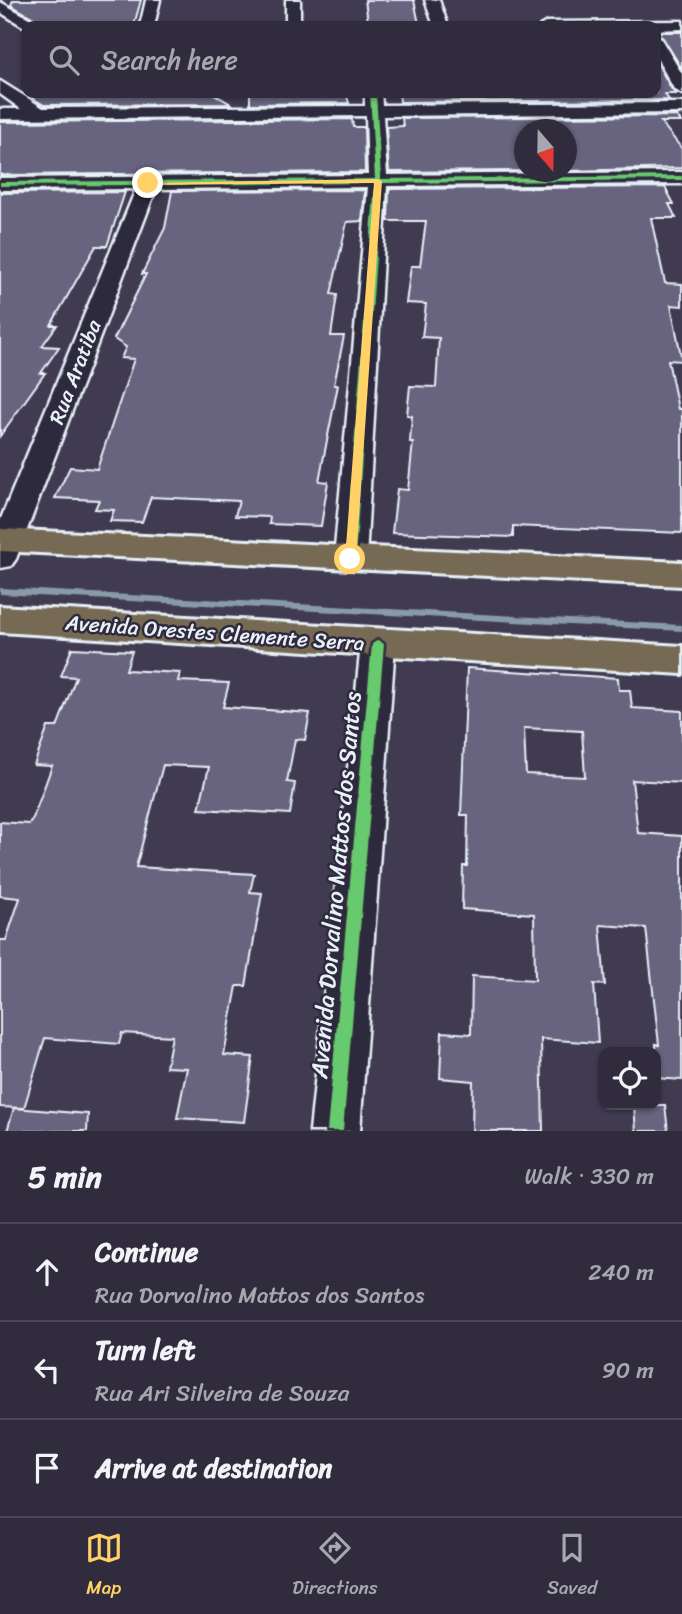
<!DOCTYPE html>
<meta charset="utf-8">
<style>
:root{--surface:#302c3d;--page:#383444;--text:#f1f3f6;--muted:#a8a7b0;--line:#4b4857;--accent:#ffd166}
body{margin:0;font-family:Sriracha,sans-serif;background:var(--page);color:var(--text)}
.controls{position:absolute;right:21px;bottom:21px;display:grid;overflow:hidden;border-radius:14px;box-shadow:0 2px 5px #0004}
.controls button{width:63px;height:63px;display:grid;place-items:center;padding:0;border:0;border-bottom:2px solid var(--line);background:var(--surface);color:var(--text);font:35px sans-serif}
.compass{position:absolute;left:514px;top:119px;width:63px;height:63px;border-radius:50%;background:var(--surface);box-shadow:0 2px 5px #0004;rotate:160deg}
.stop{position:absolute;width:21px;height:21px;margin:-16px;border:5px solid #ffd166;border-radius:50%;background:#fff}
.stop.end{background:#ffd166;border-color:#fff;box-shadow:0 2px 7px #0008}
.list{margin:0;padding:0;list-style:none}
h2{display:flex;justify-content:space-between;align-items:center;height:91px;margin:0;padding:0 28px;font-size:30px}
h2 small{font-size:23px;font-weight:400;color:var(--muted)}
.list li{display:grid;grid-template-columns:46px 1fr auto;gap:21px;align-items:center;box-sizing:border-box;height:98px;padding:0 28px;border-top:2px solid var(--line)}
.list b{display:block;font-size:26px;white-space:nowrap}
.list p{margin:0;font-size:23px;white-space:nowrap;color:var(--muted)}
.list em{font-size:23px;font-style:normal;color:var(--muted)}
.icon{flex:none;width:38px;height:38px;fill:none;stroke:currentColor;stroke-width:2;stroke-linecap:round;stroke-linejoin:round}
.map{position:relative;flex:none;width:682px;height:1131px;overflow:hidden}
.search{position:absolute;background:var(--surface);box-shadow:0 2px 5px #0004;left:21px;right:21px;top:21px;height:77px;display:flex;align-items:center;gap:18px;box-sizing:border-box;padding:0 24px;border-radius:14px;color:var(--muted);font-size:26px}
.sheet{height:385px;background:var(--surface)}
nav{display:flex;justify-content:space-around;align-items:center;box-sizing:border-box;height:98px;border-top:2px solid var(--line);background:var(--surface);font-size:19px;color:var(--muted)}
nav a{display:grid;justify-items:center;gap:4px}
nav .on{color:var(--accent)}
.map>svg:first-child{display:block}
.lines{fill:none;stroke-linecap:round;stroke-linejoin:round}
.stream{fill:#899ba9;fill-rule:evenodd}
.building{fill:#67647f;stroke:#e8f1f8;stroke-width:2;fill-rule:evenodd}
.minor-casing{stroke:#e8f1f8;stroke-width:5}
.major-casing{stroke:#e8f1f8;stroke-width:6}
.minor{fill:#2f2a3d;fill-rule:evenodd}
.major{fill:#776a54;fill-rule:evenodd}
.cycleway-casing{stroke:#2f2a3d;stroke-width:5}
.cycleway{fill:#67ca6e;fill-rule:evenodd}
.route{fill:#ffd166}
.labels{text-anchor:middle;stroke-width:5;stroke-linejoin:round;paint-order:stroke}
.street-label{font-size:21px;fill:#e8f1f8;stroke:#2f2a3d}
.near-street-label{font-size:24px;fill:#e8f1f8;stroke:#2f2a3d}
</style>
<div class="map">
<svg width="682" height="1131" viewBox="0 0 682 1131">
<rect width="100%" height="100%" fill="#403b51"/>
<filter id="ink" filterUnits="userSpaceOnUse"><feTurbulence type="fractalNoise" baseFrequency=".0143" numOctaves="2"/><feDisplacementMap in="SourceGraphic" scale="14" xChannelSelector="R" yChannelSelector="G"/><feConvolveMatrix kernelMatrix="1 2 1 2 8 2 1 2 1" color-interpolation-filters="sRGB"/></filter>
<g filter="url(#ink)">
<g class="lines">
<path class="stream" d="M 0,588 L 682,625 L 682,631 L 0,594 Z"/>
</g>
<g class="building">
<path d="M 13,0 L 141,0 L 134,25 L 53,26 L 43,26 L 39,21 L 11,5 Z"/>
<path d="M 365,0 L 414,0 L 419,24 L 368,22 Z"/>
<path d="M 656,32 L 682,32 L 682,69 L 663,38 Z"/>
<path d="M 656,61 L 672,90 L 676,94 L 665,94 L 669,100 L 400,102 L 399,93 L 656,93 Z"/>
<path d="M 24,93 L 212,93 L 231,104 L 44,105 Z"/>
<path d="M 250,93 L 346,93 L 349,103 L 250,104 Z"/>
<path d="M 677,116 L 681,122 L 661,122 L 682,149 L 682,168 L 566,171 L 566,130 L 524,130 L 524,171 L 389,172 L 386,127 L 403,126 L 402,118 Z"/>
<path d="M 352,119 L 353,127 L 364,127 L 365,172 L 0,175 L 0,122 Z"/>
<path d="M 665,187 L 674,204 L 669,204 L 676,218 L 651,218 L 665,283 L 682,284 L 682,306 L 671,305 L 682,361 L 668,360 L 678,409 L 682,409 L 682,533 L 513,526 L 513,537 L 392,533 L 397,489 L 408,490 L 413,442 L 410,442 L 412,416 L 407,415 L 410,386 L 436,387 L 439,338 L 422,337 L 426,304 L 406,303 L 411,266 L 420,266 L 426,221 L 388,221 L 389,189 Z"/>
<path d="M 365,190 L 362,221 L 347,222 L 331,294 L 337,295 L 331,336 L 344,336 L 334,385 L 338,385 L 319,481 L 328,482 L 321,526 L 269,524 L 270,517 L 235,516 L 239,501 L 151,497 L 142,522 L 110,521 L 114,510 L 95,509 L 99,500 L 55,498 L 70,467 L 97,469 L 134,359 L 121,358 L 126,347 L 114,339 L 146,274 L 142,274 L 165,228 L 172,191 Z"/>
<path d="M 125,192 L 107,246 L 96,246 L 51,325 L 57,325 L 42,346 L 59,347 L 41,373 L 45,373 L 0,436 L 0,193 Z"/>
<path d="M 72,648 L 132,651 L 126,670 L 180,673 L 178,681 L 229,683 L 223,707 L 310,713 L 305,740 L 295,739 L 287,782 L 295,783 L 290,814 L 199,809 L 209,767 L 163,765 L 136,867 L 254,874 L 250,892 L 262,893 L 246,986 L 237,986 L 224,1055 L 253,1057 L 244,1122 L 177,1118 L 187,1068 L 166,1067 L 172,1036 L 122,1033 L 119,1044 L 45,1038 L 24,1108 L 0,1107 L 0,940 L 6,940 L 20,898 L 0,896 L 0,822 L 29,824 L 33,818 L 52,766 L 34,765 L 48,727 L 57,727 L 76,677 L 61,676 Z"/>
<path d="M 467,668 L 618,678 L 619,690 L 630,690 L 632,708 L 682,711 L 682,783 L 632,780 L 638,833 L 682,836 L 682,1080 L 656,1078 L 656,1044 L 659,1045 L 646,928 L 600,925 L 605,985 L 594,984 L 598,1043 L 541,1039 L 543,1131 L 472,1131 L 473,1081 L 440,1078 L 442,1032 L 471,1034 L 472,976 L 535,980 L 534,914 L 462,909 L 463,866 L 467,866 L 468,815 L 461,815 ZM 524,728 L 582,731 L 585,777 L 526,774 Z"/>
<path d="M 634,1105 L 665,1105 L 668,1131 L 636,1131 Z"/>
<path d="M 14,1108 L 88,1114 L 87,1131 L 7,1131 Z"/>
</g>
<g class="lines">
<g class="minor-casing">
<g id="minor">
<path d="M 146,0 L 160,0 L 154,26 L 140,26 Z"/>
<rect x="286" y="0" width="14" height="26"/>
<path d="M 425,0 L 439,0 L 448,26 L 434,26 Z"/>
<path d="M 0,2 L 38,23 L 40,26 L 26,28 L 0,12 Z"/>
<path d="M 682,21 L 682,29 L 656,30 L 656,26 L 540,26 L 547,22 Z"/>
<path d="M 656,37 L 661,39 L 682,74 L 682,94 L 674,89 L 656,56 Z"/>
<path d="M 0,81 L 43,108 L 365,106 L 365,93 L 381,93 L 382,105 L 682,103 L 682,113 L 383,116 L 387,175 L 682,172 L 682,184 L 387,186 L 366,559 L 361,566 L 350,568 L 339,566 L 334,559 L 368,187 L 156,189 L 16,559 L 11,566 L 0,568 L 0,521 L 136,189 L 0,190 L 0,178 L 368,175 L 366,116 L 0,119 L 0,109 L 21,109 L 0,94 Z"/>
<path d="M 378,633 L 390,636 L 395,644 L 360,1131 L 310,1131 L 361,644 L 366,636 Z"/>
</g>
</g>
<g class="major-casing">
<g id="major">
<path d="M 0,529 L 682,562 L 682,586 L 0,551 Z"/>
<path d="M 0,606 L 682,646 L 682,674 L 0,632 Z"/>
</g>
</g>
<use href="#minor" class="minor"/>
<use href="#major" class="major"/>
<g class="cycleway-casing">
<g id="cycleway">
<path d="M 370,93 L 376,93 L 381,179 L 682,176 L 682,180 L 381,183 L 355,559 L 350,562 L 345,559 L 375,183 L 0,186 L 0,182 L 375,179 Z"/>
<path d="M 378,640 L 384,644 L 343,1131 L 327,1131 L 372,644 Z"/>
</g>
</g>
<use href="#cycleway" class="cycleway"/>
</g>
</g>
<path class="route" d="M 378,179 L 382,181 L 356,559 L 350,562 L 345,559 L 374,183 L 148,185 L 145,183 Z"/>
<g class="labels">
<g class="street-label">
<text transform="translate(75 372) rotate(-69)" y="7">Rua Aratiba</text>
<text transform="translate(215 633) rotate(4)" y="7">Avenida Orestes Clemente Serra</text>
</g>
<g class="near-street-label">
<text transform="translate(336 885) rotate(-85)" y="8">Avenida Dorvalino Mattos dos Santos</text>
</g>
</g>
</svg>
<div class="controls">
<button><svg class="icon" aria-label="locate" viewBox="0 0 24 24"><circle cx="12" cy="12" r="6"/><path d="M12 2v4M12 18v4M2 12h4M18 12h4"/></svg></button>
</div>
<svg class="compass" viewBox="-18 -18 36 36"><path d="M0-13l5 13h-10z" fill="#e53935"/><path d="M0 13l5-13h-10z" fill="#a8a7b0"/></svg>
<div class="stop" style="left:350px;top:559px"></div>
<div class="stop end" style="left:148px;top:183px"></div>
<div class="search"><svg class="icon" aria-label="search" viewBox="0 0 24 24"><circle cx="10" cy="10" r="6"/><path d="M15 15l6 6"/></svg>Search here</div>
</div>
<section class="sheet">
<h2>5 min<small>Walk · 330 m</small></h2>
<ul class="list">
<li><svg class="icon" aria-label="ahead" viewBox="0 0 24 24"><path d="M12 20V5M6 11l6-6 6 6"/></svg><div><b>Continue</b><p>Rua Dorvalino Mattos dos Santos</p></div><em>240 m</em></li>
<li><svg class="icon" aria-label="left" viewBox="0 0 24 24"><path d="M17 20v-9H6M10 6l-5 5 5 5"/></svg><div><b>Turn left</b><p>Rua Ari Silveira de Souza</p></div><em>90 m</em></li>
<li><svg class="icon" aria-label="arrive" viewBox="0 0 24 24"><path d="M6 21V4h12l-3 4 3 4H6"/></svg><div><b>Arrive at destination</b></div></li>
</ul>
</section>
<nav>
<a class="on"><svg class="icon" aria-label="map" viewBox="0 0 24 24"><path d="M3 6l6-2 6 2 6-2v14l-6 2-6-2-6 2zM9 4v14M15 6v14"/></svg>Map</a>
<a><svg class="icon" aria-label="directions" viewBox="0 0 24 24"><path d="M12 3l9 9-9 9-9-9zM9 14v-3h6M13 9l2 2-2 2"/></svg>Directions</a>
<a><svg class="icon" aria-label="saved" viewBox="0 0 24 24"><path d="M7 4h10v16l-5-4-5 4z"/></svg>Saved</a>
</nav>
